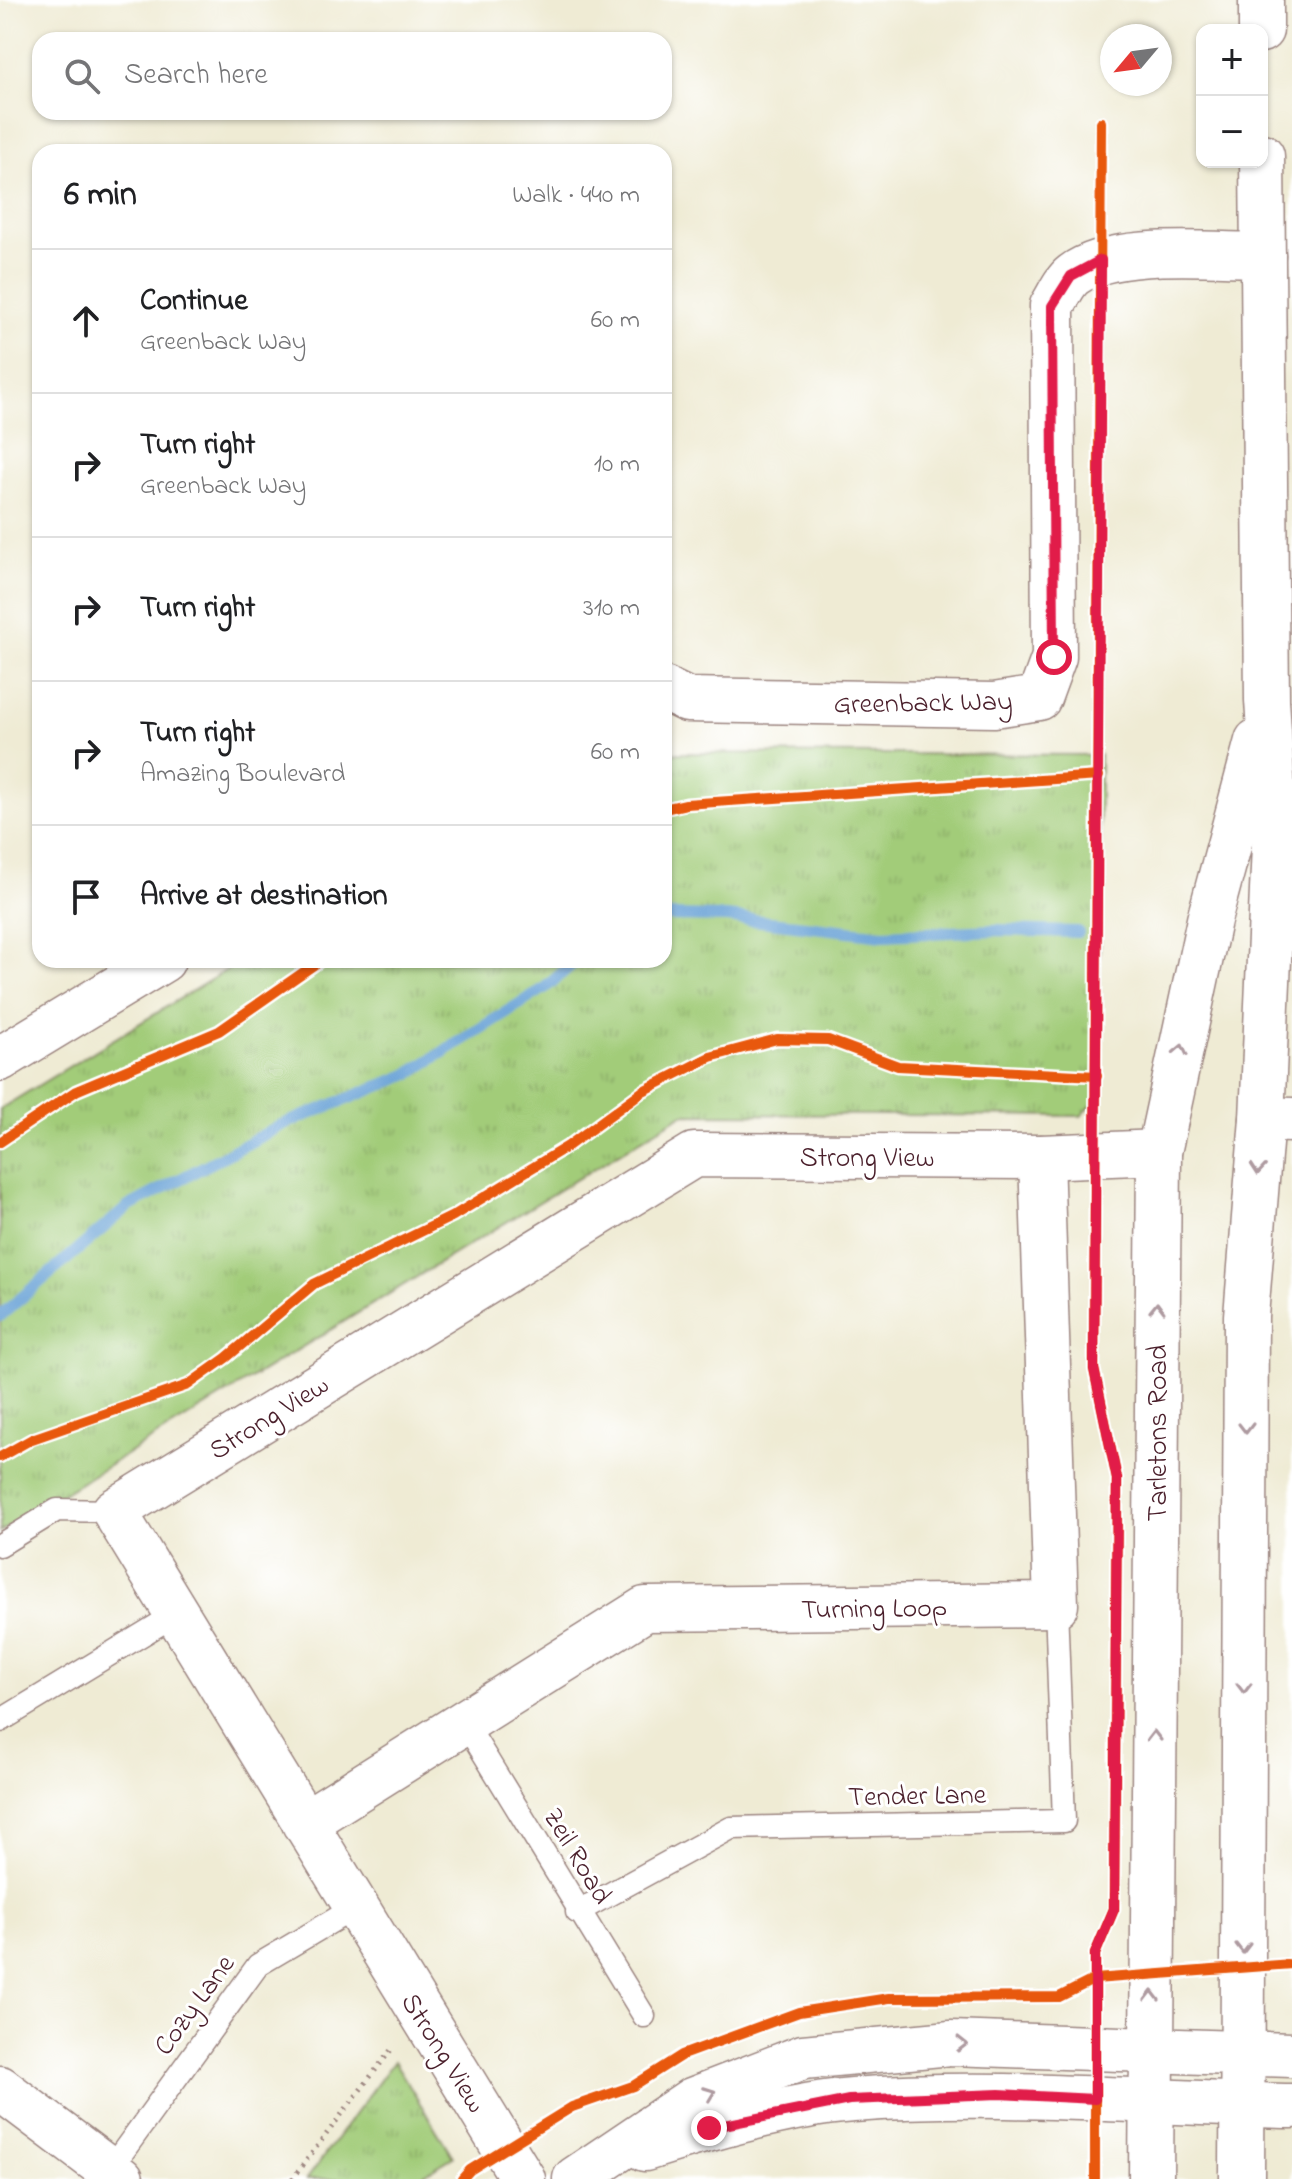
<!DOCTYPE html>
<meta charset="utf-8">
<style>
:root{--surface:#fff;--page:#f6f6f6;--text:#202124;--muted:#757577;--line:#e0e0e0}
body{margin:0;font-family:"Indie Flower",sans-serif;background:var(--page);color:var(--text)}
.controls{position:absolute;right:24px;top:24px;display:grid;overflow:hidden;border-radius:16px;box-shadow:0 2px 6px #0004}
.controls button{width:72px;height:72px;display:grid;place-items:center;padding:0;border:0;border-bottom:2px solid var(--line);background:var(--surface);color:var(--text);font:40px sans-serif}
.compass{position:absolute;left:1100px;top:24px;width:72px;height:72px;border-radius:50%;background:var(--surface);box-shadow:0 2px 6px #0004;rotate:241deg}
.stop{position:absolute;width:24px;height:24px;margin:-18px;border:6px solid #e11d48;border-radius:50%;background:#fff}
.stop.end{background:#e11d48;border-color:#fff;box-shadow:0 2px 8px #0008}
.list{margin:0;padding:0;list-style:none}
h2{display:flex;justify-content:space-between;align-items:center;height:104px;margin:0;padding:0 32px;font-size:34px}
h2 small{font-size:26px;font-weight:400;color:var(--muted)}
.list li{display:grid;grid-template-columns:52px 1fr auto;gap:24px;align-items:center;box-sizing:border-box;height:144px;padding:0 32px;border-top:2px solid var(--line)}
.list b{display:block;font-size:30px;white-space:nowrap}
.list p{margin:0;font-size:26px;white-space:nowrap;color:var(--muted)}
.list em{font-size:26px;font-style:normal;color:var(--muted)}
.icon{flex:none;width:44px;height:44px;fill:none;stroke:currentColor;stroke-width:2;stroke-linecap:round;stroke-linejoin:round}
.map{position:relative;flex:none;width:1292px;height:2179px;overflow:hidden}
.search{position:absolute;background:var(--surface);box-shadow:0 2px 6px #0004;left:32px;top:32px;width:640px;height:88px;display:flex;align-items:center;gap:20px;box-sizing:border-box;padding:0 28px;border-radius:24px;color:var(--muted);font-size:30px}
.panel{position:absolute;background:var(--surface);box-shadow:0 2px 6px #0004;left:32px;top:144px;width:640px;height:824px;border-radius:24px}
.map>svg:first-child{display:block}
.park{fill:url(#park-tufts);stroke:#767652;stroke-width:2}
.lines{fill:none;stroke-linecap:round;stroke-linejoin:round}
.stream{stroke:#66a0d5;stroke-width:12}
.service-casing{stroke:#9c8580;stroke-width:25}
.minor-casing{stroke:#9c8580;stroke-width:47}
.tertiary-casing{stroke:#9c8580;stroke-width:47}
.path{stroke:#9c8580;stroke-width:5;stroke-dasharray:2 6;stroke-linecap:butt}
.service{stroke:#fff;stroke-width:22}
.minor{stroke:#fff;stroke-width:44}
.tertiary{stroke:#fff;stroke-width:44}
.cycleway-casing{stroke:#fff;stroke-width:15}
.cycleway{stroke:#e8590c;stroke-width:10}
.oneway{stroke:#ae9aa0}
.route{stroke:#e11d48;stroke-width:10}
.labels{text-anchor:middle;stroke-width:6;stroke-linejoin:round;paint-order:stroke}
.street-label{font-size:28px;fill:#4a1f2b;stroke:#fff}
</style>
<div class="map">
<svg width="1292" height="2179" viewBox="0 0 1292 2179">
<defs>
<pattern id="park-tufts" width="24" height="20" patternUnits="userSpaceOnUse" patternTransform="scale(2)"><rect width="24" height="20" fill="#a2cc79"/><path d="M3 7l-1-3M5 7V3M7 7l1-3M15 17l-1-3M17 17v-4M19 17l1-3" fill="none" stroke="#8daf69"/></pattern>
</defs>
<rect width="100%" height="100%" fill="#fff"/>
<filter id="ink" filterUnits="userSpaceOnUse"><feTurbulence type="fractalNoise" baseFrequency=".0125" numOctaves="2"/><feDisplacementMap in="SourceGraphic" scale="16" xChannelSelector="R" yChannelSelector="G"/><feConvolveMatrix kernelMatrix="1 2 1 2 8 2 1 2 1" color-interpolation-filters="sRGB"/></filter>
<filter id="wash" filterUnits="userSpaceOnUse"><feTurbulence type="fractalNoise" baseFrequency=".006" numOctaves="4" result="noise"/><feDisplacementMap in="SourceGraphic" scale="32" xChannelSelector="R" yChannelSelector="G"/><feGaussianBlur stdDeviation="1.8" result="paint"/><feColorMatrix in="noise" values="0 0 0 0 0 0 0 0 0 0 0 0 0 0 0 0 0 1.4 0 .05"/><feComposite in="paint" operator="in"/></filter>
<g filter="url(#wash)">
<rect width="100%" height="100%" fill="#efebd4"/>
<g class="park">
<path d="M 664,753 L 1100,755 L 1099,1098 L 1081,1116 L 683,1114 L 0,1532 L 0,1109 L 243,960 L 664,960 Z"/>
<path d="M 394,2061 L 453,2157 L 416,2179 L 307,2179 Z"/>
</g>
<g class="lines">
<g class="stream">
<path d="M 664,916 L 726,917 L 883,935 L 995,930 L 1078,932"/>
<path d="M 0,1316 L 128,1207 L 282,1125 L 407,1075 L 546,987 L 577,960"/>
</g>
</g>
</g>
<g filter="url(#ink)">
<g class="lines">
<g class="service-casing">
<g id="service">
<path d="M 0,1545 L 57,1510 L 114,1511"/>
<path d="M 0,1721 L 176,1614"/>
<path d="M 465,1723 L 644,2016"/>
<path d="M 577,1912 L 731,1828 L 1064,1821 L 1056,1605"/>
<path d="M 106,2175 L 258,1965 L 356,1907"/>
</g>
</g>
<g class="minor-casing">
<g id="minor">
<path d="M 664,689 L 687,700 L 994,705 L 1039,698 L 1054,657 L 1052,306 C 1058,297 1064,282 1073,275 C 1113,244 1212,255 1263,255"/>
<path d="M 0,1059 L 163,960"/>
<path d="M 1262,1119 L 1292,1120"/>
<path d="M 304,1823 L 645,1609 L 1056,1605 L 1041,1157"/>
<path d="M 0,2088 L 121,2179"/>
<path d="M 523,2179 L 114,1511 L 694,1155 L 1041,1157 L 1159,1152"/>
</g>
</g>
<g class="tertiary-casing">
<g id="tertiary">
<path d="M 1261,0 L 1261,30"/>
<path d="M 645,2149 C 706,2129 788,2105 853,2100 C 999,2089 1146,2103 1292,2106"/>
<path d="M 575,2179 L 692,2100 L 803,2057 L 951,2043 L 1292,2055"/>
<path d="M 1151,2179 L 1159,1152 L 1209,920 L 1257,741"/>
<path d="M 1242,2179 L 1246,1316 L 1262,1119 L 1275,822 L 1267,700 L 1262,156"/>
</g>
</g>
<path class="path" d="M 292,2179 L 394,2046"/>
<use href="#service" class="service"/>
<use href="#minor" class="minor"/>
<use href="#tertiary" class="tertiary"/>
<g class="cycleway-casing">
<g id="cycleway">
<path d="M 664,809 L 686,804 L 1099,776"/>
<path d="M 0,1142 L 76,1091 L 219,1031 L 321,960"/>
<path d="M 0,1457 L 32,1439 L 188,1385 L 226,1358 L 314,1284 L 453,1216 L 568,1146 L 643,1091 L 710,1057 L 777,1039 L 828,1040 L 898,1066 L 1097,1076"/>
<path d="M 462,2179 L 470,2170 L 572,2107 L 633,2086 L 682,2055 L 799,2012 L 889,1998 L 1059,1997 L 1095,1979 L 1292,1964"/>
<path d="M 1095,2179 L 1095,1954 L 1114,1909 L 1117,1479 L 1094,1369 L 1101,122"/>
</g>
</g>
<use href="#cycleway" class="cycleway"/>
</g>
<defs><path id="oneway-chevron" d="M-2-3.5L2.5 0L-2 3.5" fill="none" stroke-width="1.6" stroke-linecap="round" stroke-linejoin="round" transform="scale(2)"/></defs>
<g class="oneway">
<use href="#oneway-chevron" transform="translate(1181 1050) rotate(-78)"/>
<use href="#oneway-chevron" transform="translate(1258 1169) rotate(95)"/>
<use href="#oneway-chevron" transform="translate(1157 1308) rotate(-89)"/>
<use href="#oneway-chevron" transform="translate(1246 1428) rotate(90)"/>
<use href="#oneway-chevron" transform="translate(1244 1688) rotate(90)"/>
<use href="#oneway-chevron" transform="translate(1154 1736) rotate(-90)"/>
<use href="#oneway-chevron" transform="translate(1243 1948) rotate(90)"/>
<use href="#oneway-chevron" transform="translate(1152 1996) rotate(-90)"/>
<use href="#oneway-chevron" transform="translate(962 2044) rotate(1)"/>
<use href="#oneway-chevron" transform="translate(710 2093) rotate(-21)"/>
</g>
</g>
<g class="lines" filter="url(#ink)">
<path class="route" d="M 709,2128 L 849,2100 L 999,2094 L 1095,2099 L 1095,1954 L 1114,1909 L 1117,1479 L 1094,1369 L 1101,260 L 1071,276 L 1052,306 L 1054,657"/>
</g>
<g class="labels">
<g class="street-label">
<text transform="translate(923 701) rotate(-1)" y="10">Greenback Way</text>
<text x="867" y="1166">Strong View</text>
<text transform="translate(268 1416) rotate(-32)" y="10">Strong View</text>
<text transform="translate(1156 1433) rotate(-90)" y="10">Tarletons Road</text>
<text transform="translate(874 1607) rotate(-1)" y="10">Turning Loop</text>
<text transform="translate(917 1794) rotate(-1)" y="10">Tender Lane</text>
<text transform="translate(579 1855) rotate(59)" y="10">Zeil Road</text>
<text transform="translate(193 2004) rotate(-54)" y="10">Cozy Lane</text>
<text transform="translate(445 2052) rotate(58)" y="10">Strong View</text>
</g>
</g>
</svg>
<div class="controls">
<button>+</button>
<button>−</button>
</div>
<svg class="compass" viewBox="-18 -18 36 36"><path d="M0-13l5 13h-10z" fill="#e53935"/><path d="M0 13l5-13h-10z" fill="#757577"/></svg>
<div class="stop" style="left:1054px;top:657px"></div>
<div class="stop end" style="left:709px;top:2128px"></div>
<div class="search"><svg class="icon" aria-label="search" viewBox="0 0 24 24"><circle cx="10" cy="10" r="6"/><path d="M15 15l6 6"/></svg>Search here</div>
<section class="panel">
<h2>6 min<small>Walk · 440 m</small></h2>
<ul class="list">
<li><svg class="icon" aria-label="ahead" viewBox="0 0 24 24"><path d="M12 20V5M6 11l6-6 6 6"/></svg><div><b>Continue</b><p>Greenback Way</p></div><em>60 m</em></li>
<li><svg class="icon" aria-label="right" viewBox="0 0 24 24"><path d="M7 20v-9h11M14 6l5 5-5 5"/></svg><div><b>Turn right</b><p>Greenback Way</p></div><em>10 m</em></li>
<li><svg class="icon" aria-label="right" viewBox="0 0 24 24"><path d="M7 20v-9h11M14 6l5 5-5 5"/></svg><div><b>Turn right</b></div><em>310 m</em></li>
<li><svg class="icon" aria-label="right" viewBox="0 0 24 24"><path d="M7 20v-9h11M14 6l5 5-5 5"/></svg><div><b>Turn right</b><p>Amazing Boulevard</p></div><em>60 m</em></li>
<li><svg class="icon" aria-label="arrive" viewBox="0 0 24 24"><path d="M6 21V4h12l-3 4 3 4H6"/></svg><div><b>Arrive at destination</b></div></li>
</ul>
</section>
</div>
